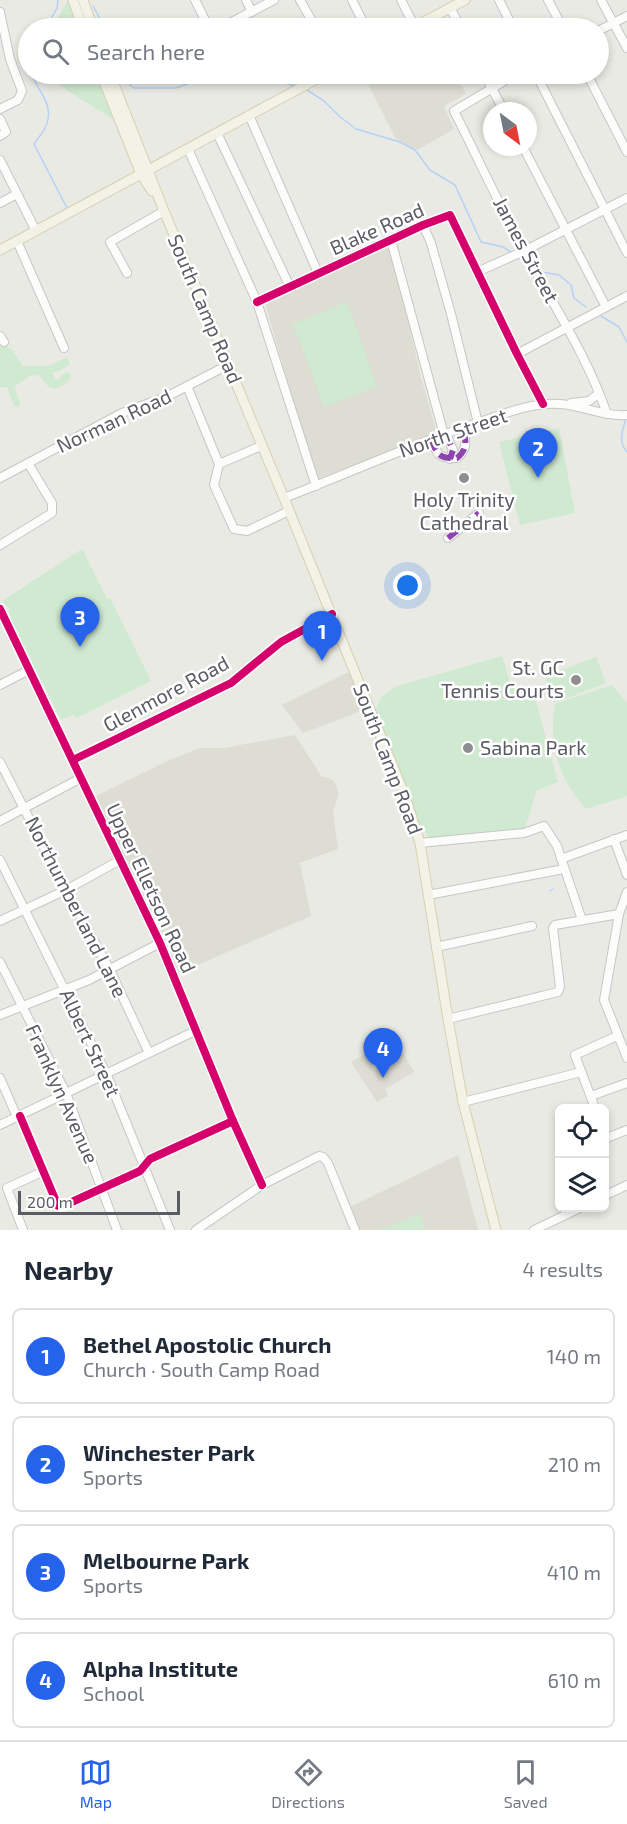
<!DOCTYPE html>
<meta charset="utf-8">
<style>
:root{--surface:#fff;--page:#f6f6f7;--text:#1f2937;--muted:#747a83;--line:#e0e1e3;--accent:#2563eb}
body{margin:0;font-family:"Exo 2",sans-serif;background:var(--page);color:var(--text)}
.controls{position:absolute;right:18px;bottom:18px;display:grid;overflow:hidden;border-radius:9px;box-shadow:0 3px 9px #0003}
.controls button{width:54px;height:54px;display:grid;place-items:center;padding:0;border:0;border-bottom:2px solid var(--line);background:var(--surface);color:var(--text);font:30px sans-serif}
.compass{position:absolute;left:483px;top:102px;width:54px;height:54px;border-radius:50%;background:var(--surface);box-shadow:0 3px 9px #0003;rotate:148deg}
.scale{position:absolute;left:18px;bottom:15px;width:162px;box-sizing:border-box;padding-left:6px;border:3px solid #595c63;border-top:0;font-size:16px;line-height:21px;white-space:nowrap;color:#595c63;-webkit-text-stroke:4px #fff;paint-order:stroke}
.you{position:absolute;left:408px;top:586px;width:21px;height:21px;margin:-15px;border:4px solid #fff;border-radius:50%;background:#1a73e8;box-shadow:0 0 0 9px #1a73e833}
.badge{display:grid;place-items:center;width:39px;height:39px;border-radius:50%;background:var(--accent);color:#fff;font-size:20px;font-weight:700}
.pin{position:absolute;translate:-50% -50px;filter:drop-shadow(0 2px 3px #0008)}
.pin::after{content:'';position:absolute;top:32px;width:21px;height:18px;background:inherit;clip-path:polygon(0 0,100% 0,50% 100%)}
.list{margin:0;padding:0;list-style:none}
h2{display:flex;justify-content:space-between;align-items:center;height:78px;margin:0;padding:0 24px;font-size:26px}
h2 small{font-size:20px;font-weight:400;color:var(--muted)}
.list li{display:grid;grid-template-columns:39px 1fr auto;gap:18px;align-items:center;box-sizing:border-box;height:96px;margin:0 12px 12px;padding:0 12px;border:2px solid var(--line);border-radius:9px}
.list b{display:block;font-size:22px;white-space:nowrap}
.list p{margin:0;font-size:20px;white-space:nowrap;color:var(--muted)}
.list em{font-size:20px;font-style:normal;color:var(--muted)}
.icon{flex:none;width:33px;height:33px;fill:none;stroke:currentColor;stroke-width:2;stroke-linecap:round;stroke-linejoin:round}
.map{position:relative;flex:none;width:627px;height:1230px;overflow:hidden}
.search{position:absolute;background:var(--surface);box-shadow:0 3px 9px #0003;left:18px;right:18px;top:18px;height:66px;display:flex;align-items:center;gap:15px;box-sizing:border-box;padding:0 21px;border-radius:33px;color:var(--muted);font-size:22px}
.sheet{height:510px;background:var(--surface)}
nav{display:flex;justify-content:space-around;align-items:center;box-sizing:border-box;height:84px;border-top:2px solid var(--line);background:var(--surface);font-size:16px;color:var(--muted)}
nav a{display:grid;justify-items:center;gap:3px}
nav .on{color:var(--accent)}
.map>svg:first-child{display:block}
</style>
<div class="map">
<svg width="627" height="1230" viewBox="0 0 627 1230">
<rect width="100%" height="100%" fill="#eaeae4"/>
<g fill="#ddddd3">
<path d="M363,74h92l11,20 -22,12 10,23 -37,21 -21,-11z"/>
<path d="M390,245l31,132 16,57 -121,45 -52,-179z"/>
<path d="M351,671l14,39 -62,23 -21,-28z"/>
<path d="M295,735l27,42h5l7,4 5,13 -6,18 5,37 -38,14 11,53 -132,57 -85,-176 71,-35 35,-14h23z"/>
<path d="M403,1053l11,19 -29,17 3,7 -11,6 -26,-40 14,-8 9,16z"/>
<path d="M458,1155l20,75h-119l-9,-23z"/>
</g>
<g fill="#d0e9d1">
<path d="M68,0h4l8,28h-28z"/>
<path d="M44,74h52l17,45 -45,-28z"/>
<path d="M347,302l30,84 -53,21 -31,-83z"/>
<path d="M0,341l12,9 11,16h26l18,-9 3,7 -11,7 -7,1 3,8 4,-1 5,-6h5l2,5c-4,6 -15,13 -22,9 -4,-3 -7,-9 -10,-12l-9,1 -16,11 6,15 -1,5 -5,-1 -7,-19h-7z"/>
<path d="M559,428l16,85 -55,12 -21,-83z"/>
<path d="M82,549l25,50 3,-1 41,83 -75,37 -2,-4 -13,6 -53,-107 2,-4 -8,-8z"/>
<path d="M502,656l8,26 9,8 13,-3 26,95 -21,8 -13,41 -94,9 -6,-11 -6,-3 -44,-113 8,-17 15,-10z"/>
<path d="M596,657l10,26 -51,20 -10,-27z"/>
<path d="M612,685l15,18v93l-41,13c-28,-32 -38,-63 -31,-105z"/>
<path d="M419,1214l6,16h-45z"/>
</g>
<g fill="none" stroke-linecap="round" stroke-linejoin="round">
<g stroke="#b6d1f7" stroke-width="1.5">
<path d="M93,6l12,22"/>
<path d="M46,28l11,-20 1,-8"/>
<path d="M28,54v13"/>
<path d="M31,74c8,18 25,33 14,54 -3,6 -8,11 -11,16l34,66"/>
<path d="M125,74l6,12 3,2h42l38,-14"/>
<path d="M254,74l41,12"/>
<path d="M307,90l17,11 15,15 17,13 44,13 15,8 15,20 25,15 26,57 22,5 8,5"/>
<path d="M519,258l11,10"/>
<path d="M542,272l17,3 12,10 3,13 12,9"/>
<path d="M601,316l18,11 8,15"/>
<path d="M626,419c-4,12 -8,23 1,33"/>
<path d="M550,891l3,-2"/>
</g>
<defs>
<g id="minor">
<path d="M195,0l14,28"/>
<path d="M246,0l6,12"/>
<path d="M300,0l16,28"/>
<path d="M352,0l14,28"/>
<path d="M401,0l14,27"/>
<path d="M499,0l14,28"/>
<path d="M548,0l15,28"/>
<path d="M601,0l26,48"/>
<path d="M450,8l11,20"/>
<path d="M0,12l10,47 12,32 -4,9 -18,9"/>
<path d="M220,28l54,-28"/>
<path d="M598,31l29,-15"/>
<path d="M484,74l20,37"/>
<path d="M516,74l-62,37c24,47 46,96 72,143 28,52 62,104 81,160"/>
<path d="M536,74l91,179"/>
<path d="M587,74l40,78"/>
<path d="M249,115l69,158"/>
<path d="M0,119l6,13 -6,4"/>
<path d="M217,133l73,154"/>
<path d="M523,147l83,160"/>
<path d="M188,149l69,153 59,184"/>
<path d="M0,160l36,71"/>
<path d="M0,203l17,-9"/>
<path d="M423,225l8,18 20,71 27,109"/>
<path d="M391,240l53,195"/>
<path d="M17,241l47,107"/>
<path d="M477,272l47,-21 103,-53"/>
<path d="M127,273l-17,-31 54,-31"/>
<path d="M257,302l166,-77 27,-10 67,139 26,50"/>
<path d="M0,336l4,6"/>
<path d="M517,354l110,-58"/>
<path d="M187,386l32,78 42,-18"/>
<path d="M571,403l18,-2 8,-6 1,-4"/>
<path d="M446,434l7,16 -3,9"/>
<path d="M431,439c6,16 9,20 26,19 11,-9 9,-17 6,-30"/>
<path d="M219,464l-5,21 20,44 13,2 42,-20"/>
<path d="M0,478l122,-65 44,-16 62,-32"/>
<path d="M284,498c63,-24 124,-52 187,-73 24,-8 50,-19 75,-21 29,-3 53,13 81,11"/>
<path d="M448,538l31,-25"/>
<path d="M0,545l52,-32v-10l-24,-40"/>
<path d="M0,609l160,334 73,178 29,64"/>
<path d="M0,685l29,-15"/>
<path d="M73,760l158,-77 50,-41 51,-28"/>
<path d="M0,762l66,128 44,80 39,83"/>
<path d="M0,821l81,-43"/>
<path d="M614,839l13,36"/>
<path d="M420,843l104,-10 20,-7 13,20 25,74"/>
<path d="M561,859l66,-24"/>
<path d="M0,860l106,213 64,157"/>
<path d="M627,892l-8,22 -15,86 23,58"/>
<path d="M428,895l136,-26"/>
<path d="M0,921l66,-31 54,-30"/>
<path d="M436,947l96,-21"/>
<path d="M0,962l66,131 51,137"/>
<path d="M0,1015l89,-35 71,-37"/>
<path d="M448,1019l110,-27 2,-5 -7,-59 2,-3 64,-11"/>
<path d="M0,1078l17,39"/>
<path d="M591,1096l36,-13"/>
<path d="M463,1102l118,-30"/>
<path d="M595,1108l-20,-53 42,-19"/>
<path d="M20,1116l38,90h5l77,-35 10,-12 83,-38"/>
<path d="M0,1125l197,-95"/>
<path d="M604,1139l23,-9"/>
<path d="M604,1196l23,-11"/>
<path d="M23,1230l-16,-42 37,-17"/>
<path d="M196,1230l66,-45 57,-29 4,1 5,6 27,67"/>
<path d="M534,1230l46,-22"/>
</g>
<g id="major">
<path d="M73,0l10,28"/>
<path d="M83,0l10,28"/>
<path d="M412,28l53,-28"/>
<path d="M101,74l40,100 11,17"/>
<path d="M110,74l54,137 120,287 121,298 15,47 28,176 15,83 33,128"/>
<path d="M0,250l326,-176"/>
</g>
</defs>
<use href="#minor" stroke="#c6c6c5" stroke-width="10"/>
<use href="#major" stroke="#d5d0af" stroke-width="11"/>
<use href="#minor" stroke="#fcfcfb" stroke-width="8"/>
<use href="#major" stroke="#f2f2e7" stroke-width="9"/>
<g stroke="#8e44ad" stroke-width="6" stroke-dasharray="12 6" stroke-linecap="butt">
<path d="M446,434l7,16 -3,9"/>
<path d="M431,439c6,16 9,20 26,19 11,-9 9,-17 6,-30"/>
<path d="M448,538l31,-25"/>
</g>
<defs>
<g id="cycleway">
<path d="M257,302l166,-77 27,-10 67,139 26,50"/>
<path d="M0,609l160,334 73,178 29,64"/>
<path d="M73,760l158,-77 50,-41 51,-28"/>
<path d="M20,1116l38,90h5l77,-35 10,-12 83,-38"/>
</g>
</defs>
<use href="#cycleway" stroke="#fff" stroke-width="11"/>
<use href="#cycleway" stroke="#d6006c" stroke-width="8"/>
</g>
<g fill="#8c8e90" stroke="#fff" stroke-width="2">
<circle cx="464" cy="478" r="6"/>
<circle cx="576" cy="680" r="6"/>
<circle cx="468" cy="748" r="6"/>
</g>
<g text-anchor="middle" stroke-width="5" stroke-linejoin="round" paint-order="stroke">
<g font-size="20" fill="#595c63" stroke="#fff">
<text transform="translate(377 229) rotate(-24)" y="7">Blake Road</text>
<text transform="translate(526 250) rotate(62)" y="7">James Street</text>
<text transform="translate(205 309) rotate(67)" y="7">South Camp Road</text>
<text transform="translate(114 421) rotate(-25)" y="7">Norman Road</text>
<text transform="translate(453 433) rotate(-19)" y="7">North Street</text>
<text transform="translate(166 694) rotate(-28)" y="7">Glenmore Road</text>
<text transform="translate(388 759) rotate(69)" y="7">South Camp Road</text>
<text transform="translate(151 888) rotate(65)" y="7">Upper Elletson Road</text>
<text transform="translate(76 907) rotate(63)" y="7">Northumberland Lane</text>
<text transform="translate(90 1043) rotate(65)" y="7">Albert Street</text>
<text transform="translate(62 1094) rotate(66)" y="7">Franklyn Avenue</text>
</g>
<g font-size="20" fill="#595c63" stroke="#fff">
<text x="464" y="507">Holy Trinity<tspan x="464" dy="23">Cathedral</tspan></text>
<text x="564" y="675" text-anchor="end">St. GC<tspan x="564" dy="23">Tennis Courts</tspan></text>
<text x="480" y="755" text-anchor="start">Sabina Park</text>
</g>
</g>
</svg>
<div class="controls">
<button><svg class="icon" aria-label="locate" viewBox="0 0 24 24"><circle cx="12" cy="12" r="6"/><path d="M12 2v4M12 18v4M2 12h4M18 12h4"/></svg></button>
<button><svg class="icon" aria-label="layers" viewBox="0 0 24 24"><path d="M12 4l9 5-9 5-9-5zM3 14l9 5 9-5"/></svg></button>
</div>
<svg class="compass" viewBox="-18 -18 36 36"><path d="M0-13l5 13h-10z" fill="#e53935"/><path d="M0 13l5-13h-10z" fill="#747a83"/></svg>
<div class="scale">200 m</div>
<div class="you"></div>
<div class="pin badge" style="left:322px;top:661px">1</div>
<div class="pin badge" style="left:538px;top:478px">2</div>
<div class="pin badge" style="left:80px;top:647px">3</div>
<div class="pin badge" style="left:383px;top:1078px">4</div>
<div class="search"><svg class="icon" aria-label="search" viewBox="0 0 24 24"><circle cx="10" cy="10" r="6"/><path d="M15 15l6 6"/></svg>Search here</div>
</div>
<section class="sheet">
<h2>Nearby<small>4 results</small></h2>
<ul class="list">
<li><span class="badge">1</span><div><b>Bethel Apostolic Church</b><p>Church · South Camp Road</p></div><em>140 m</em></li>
<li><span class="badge">2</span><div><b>Winchester Park</b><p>Sports</p></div><em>210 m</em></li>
<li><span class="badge">3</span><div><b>Melbourne Park</b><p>Sports</p></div><em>410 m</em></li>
<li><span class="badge">4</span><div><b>Alpha Institute</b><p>School</p></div><em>610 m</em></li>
</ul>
</section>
<nav>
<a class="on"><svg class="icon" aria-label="map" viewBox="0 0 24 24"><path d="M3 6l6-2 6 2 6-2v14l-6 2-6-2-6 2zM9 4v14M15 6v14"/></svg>Map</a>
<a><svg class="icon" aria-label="directions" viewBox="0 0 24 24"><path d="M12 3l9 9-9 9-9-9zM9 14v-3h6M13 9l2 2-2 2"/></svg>Directions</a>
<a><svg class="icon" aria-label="saved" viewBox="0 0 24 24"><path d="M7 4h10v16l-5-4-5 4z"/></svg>Saved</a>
</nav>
